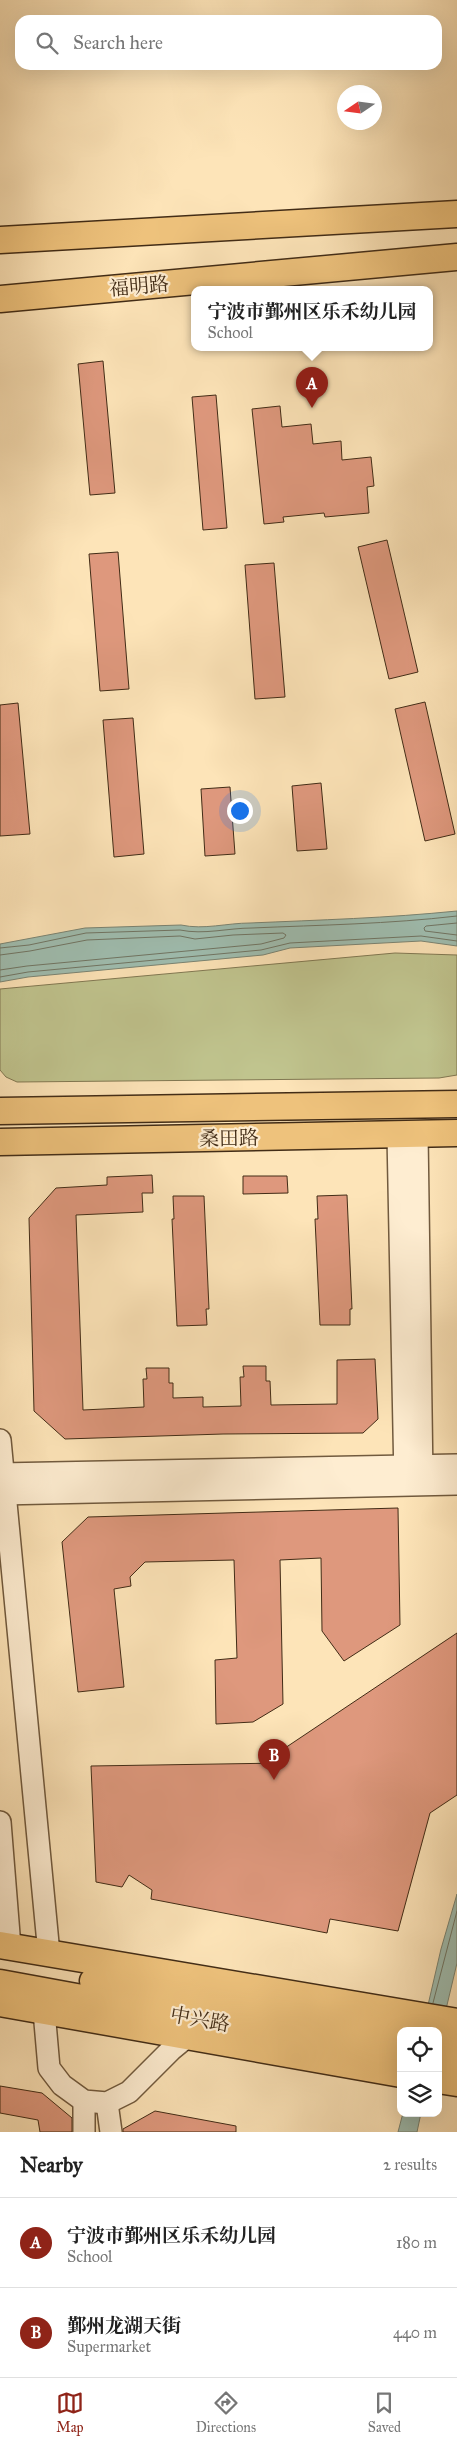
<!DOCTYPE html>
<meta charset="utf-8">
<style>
:root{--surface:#fff;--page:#f6f6f6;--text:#222;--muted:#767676;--line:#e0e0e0;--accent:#8f2418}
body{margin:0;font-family:"IM FELL Great Primer","Noto Serif SC",serif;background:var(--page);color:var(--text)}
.controls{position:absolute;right:15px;bottom:15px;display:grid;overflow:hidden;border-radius:10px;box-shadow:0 5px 20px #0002}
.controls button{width:45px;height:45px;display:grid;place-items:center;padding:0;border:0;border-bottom:1px solid var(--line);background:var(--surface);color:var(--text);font:25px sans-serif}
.compass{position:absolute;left:337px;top:85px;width:45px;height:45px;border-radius:50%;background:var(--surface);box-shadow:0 5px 20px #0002;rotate:257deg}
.you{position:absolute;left:239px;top:810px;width:18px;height:18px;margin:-12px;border:4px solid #fff;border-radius:50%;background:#1a73e8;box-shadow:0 0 0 8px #1a73e833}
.badge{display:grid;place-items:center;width:32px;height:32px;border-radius:50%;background:var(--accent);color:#fff;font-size:16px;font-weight:700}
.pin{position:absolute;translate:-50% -41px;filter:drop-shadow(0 1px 2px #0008)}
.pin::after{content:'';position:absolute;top:26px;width:18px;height:15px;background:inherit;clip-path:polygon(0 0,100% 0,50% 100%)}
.popup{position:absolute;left:191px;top:286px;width:242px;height:65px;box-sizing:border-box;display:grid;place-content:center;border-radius:10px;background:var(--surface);filter:drop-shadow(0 1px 4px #0005);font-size:16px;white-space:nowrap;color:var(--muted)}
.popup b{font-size:19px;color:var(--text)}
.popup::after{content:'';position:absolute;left:50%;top:100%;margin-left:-10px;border:10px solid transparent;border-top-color:var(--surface)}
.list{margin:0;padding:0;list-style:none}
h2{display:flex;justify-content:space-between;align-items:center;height:65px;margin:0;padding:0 20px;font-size:21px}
h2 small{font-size:16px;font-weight:400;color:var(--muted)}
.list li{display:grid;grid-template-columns:32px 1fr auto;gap:15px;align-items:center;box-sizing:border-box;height:90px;padding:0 20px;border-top:1px solid var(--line)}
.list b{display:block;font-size:19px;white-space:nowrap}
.list p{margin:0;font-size:16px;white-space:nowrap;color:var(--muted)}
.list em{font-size:16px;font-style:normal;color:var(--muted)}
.icon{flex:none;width:28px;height:28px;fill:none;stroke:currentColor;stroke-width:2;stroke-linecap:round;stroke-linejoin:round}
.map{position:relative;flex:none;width:457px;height:2132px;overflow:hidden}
.search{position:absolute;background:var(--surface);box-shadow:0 5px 20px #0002;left:15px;right:15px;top:15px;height:55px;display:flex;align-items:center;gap:12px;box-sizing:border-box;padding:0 18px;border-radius:15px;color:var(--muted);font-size:19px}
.sheet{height:245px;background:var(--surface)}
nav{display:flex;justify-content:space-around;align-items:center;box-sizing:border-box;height:70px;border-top:1px solid var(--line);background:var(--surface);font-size:14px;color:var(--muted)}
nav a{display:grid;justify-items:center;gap:2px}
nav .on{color:var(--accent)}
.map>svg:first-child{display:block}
</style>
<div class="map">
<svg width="457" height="2132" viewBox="0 0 457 2132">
<rect width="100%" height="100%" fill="#fde4b8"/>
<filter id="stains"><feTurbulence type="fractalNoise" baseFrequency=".004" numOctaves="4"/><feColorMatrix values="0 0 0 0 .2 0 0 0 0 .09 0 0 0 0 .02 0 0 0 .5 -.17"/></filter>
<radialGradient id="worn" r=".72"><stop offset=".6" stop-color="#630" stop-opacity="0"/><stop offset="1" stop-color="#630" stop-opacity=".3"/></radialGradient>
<path fill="#c0c48e" stroke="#817852" d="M395,953l62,2v120l-18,3 -422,4 -11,-5 -6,-7v-81z"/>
<g fill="#9fbeb1" stroke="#7a8473">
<path d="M457,911v35l-36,-5 -131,7 -27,7 -235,22 -28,5v-38l85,-16 96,-3c23,5 46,-2 69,-2 69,-3 138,-5 207,-12z"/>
<path d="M457,1894v69l-19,80v-12h-16l19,-82z"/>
<path d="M403,2113h18l-4,19h-19z"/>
</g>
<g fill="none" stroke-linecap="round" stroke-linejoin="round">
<g stroke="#707564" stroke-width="1">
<path d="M457,923l-31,3 -2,2 1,3 32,4"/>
<path d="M0,948l29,-3 57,-12 94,-3c24,5 48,-2 72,-2 69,-3 137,-4 205,-12"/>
<path d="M0,955l30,-4 57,-11 93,-4 15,3 38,-4 50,-2 3,2 -2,3 -23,6 -234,22 -27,4"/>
<path d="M0,977l28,-5 233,-22 29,-7 131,-7 36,5"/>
<path d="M433,2003l24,-92"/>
</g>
</g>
<g fill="#de987d" stroke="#422c16">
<path d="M103,361l12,132 -25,2 -12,-131z"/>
<path d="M216,395l11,133 -24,2 -11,-133z"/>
<path d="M280,406l2,21 29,-3 2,20 28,-3 1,19 29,-3 3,29 -7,1 2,26 -44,4 -1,-4 -41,4 1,5 -20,2 -12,-115z"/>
<path d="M387,540l31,132 -29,7 -31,-132z"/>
<path d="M118,552l11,137 -29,2 -11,-137z"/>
<path d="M274,563l11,134 -30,2 -10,-134z"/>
<path d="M425,702l30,132 -30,7 -30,-132z"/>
<path d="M18,703l12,131 -30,2v-131z"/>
<path d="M133,718l11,136 -30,3 -11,-137z"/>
<path d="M321,783l6,66 -30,2 -5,-65z"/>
<path d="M230,787l5,67 -30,2 -4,-67z"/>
<path d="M152,1175l1,18h-11l1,19 -67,3 7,195 61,-3 -1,-28h4l-1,-11h23v15h4v15l30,-1v10l38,-1 -1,-29h4l-1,-11h23v15h4l1,24 66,-1v-44l38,-1 3,60 -15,14 -140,1 -158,5 -31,-28 -5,-193 27,-30 51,-3v-8z"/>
<path d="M243,1176h44l1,17 -45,1z"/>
<path d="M347,1195l5,114h-2v16h-30l-5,-106h3l-1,-23z"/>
<path d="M173,1196h31l5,113h-3l1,16 -30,1 -5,-107h2z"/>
<path d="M398,1508l2,117 -56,36 -22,-30 -1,-73 -41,2 3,144 -30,18 -37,2 -1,-64 22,-2 -3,-98 -89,2 -15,15 1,9 -17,3 10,98 -46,5 -16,-150 26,-25z"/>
<path d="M457,1633v162l-27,18 -32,118 -68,-12 -3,14 -176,-34 1,-9 -23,-15 -7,12 -26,-5 -5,-116 191,-3v-13z"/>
<path d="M0,2086l42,7 30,25v14h-32l-2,-12 -38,-7z"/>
<path d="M155,2111l81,15v6h-113v-3z"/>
</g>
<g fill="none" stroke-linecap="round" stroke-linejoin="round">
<defs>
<g id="minor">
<path d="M417,1134l5,345"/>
<path d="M398,1135l7,344"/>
<path d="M0,1440l49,514"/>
<path d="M0,1474l457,-9"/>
<path d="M0,1494l457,-10"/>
<path d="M0,1822l10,125"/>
<path d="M44,2011l5,57 13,17 22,16 23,2 22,-11 42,-42 17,-14"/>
<path d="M107,2103l4,29"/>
<path d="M84,2132v-31"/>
</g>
<g id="major">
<path d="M0,240l457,-26"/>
<path d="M0,299l457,-42"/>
<path d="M0,1111l457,-7"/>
<path d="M0,1142l457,-9"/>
<path d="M0,1945l457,77"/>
<path d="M93,1981l308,53"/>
<path d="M0,1983l365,67 36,4"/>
<path d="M0,2003l401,71"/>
<path d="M438,2039l19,3"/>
<path d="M438,2059l19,2"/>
<path d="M438,2080l19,3"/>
</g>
</defs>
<use href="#minor" stroke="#715a3e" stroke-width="24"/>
<use href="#major" stroke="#422c16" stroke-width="29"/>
<use href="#minor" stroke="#feedd1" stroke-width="21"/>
<use href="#major" stroke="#eec27c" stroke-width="26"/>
</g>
<g text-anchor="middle" stroke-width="4.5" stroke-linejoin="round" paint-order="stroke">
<g font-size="20" fill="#422c16" stroke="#feedd1">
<text transform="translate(139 286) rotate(-5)" y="7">福明路</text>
<text transform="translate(229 1138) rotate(-1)" y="7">桑田路</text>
<text transform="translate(200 2019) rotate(10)" y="7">中兴路</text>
</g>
</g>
<rect width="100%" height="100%" filter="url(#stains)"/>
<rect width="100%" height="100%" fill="url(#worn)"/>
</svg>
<div class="controls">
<button><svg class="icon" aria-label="locate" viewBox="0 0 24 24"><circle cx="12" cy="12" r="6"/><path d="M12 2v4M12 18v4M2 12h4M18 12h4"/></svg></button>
<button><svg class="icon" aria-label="layers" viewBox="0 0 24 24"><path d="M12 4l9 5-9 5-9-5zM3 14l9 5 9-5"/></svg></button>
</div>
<svg class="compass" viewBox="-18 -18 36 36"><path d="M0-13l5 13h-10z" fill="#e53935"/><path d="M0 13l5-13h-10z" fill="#767676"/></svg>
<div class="you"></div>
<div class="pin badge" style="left:312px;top:408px">A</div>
<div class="popup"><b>宁波市鄞州区乐禾幼儿园</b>School</div>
<div class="pin badge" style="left:274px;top:1780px">B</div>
<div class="search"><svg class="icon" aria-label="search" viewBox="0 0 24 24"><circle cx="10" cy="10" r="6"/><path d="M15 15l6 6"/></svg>Search here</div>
</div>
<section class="sheet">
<h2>Nearby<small>2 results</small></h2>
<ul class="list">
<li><span class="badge">A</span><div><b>宁波市鄞州区乐禾幼儿园</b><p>School</p></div><em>180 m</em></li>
<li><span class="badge">B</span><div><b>鄞州龙湖天街</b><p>Supermarket</p></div><em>440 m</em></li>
</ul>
</section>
<nav>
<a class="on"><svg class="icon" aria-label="map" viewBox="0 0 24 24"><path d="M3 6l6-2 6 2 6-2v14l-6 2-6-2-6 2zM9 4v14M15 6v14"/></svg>Map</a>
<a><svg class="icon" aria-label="directions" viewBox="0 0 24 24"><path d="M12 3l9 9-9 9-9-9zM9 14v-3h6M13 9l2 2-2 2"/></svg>Directions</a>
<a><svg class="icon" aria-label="saved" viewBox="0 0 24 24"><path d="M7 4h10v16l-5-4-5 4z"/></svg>Saved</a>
</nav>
